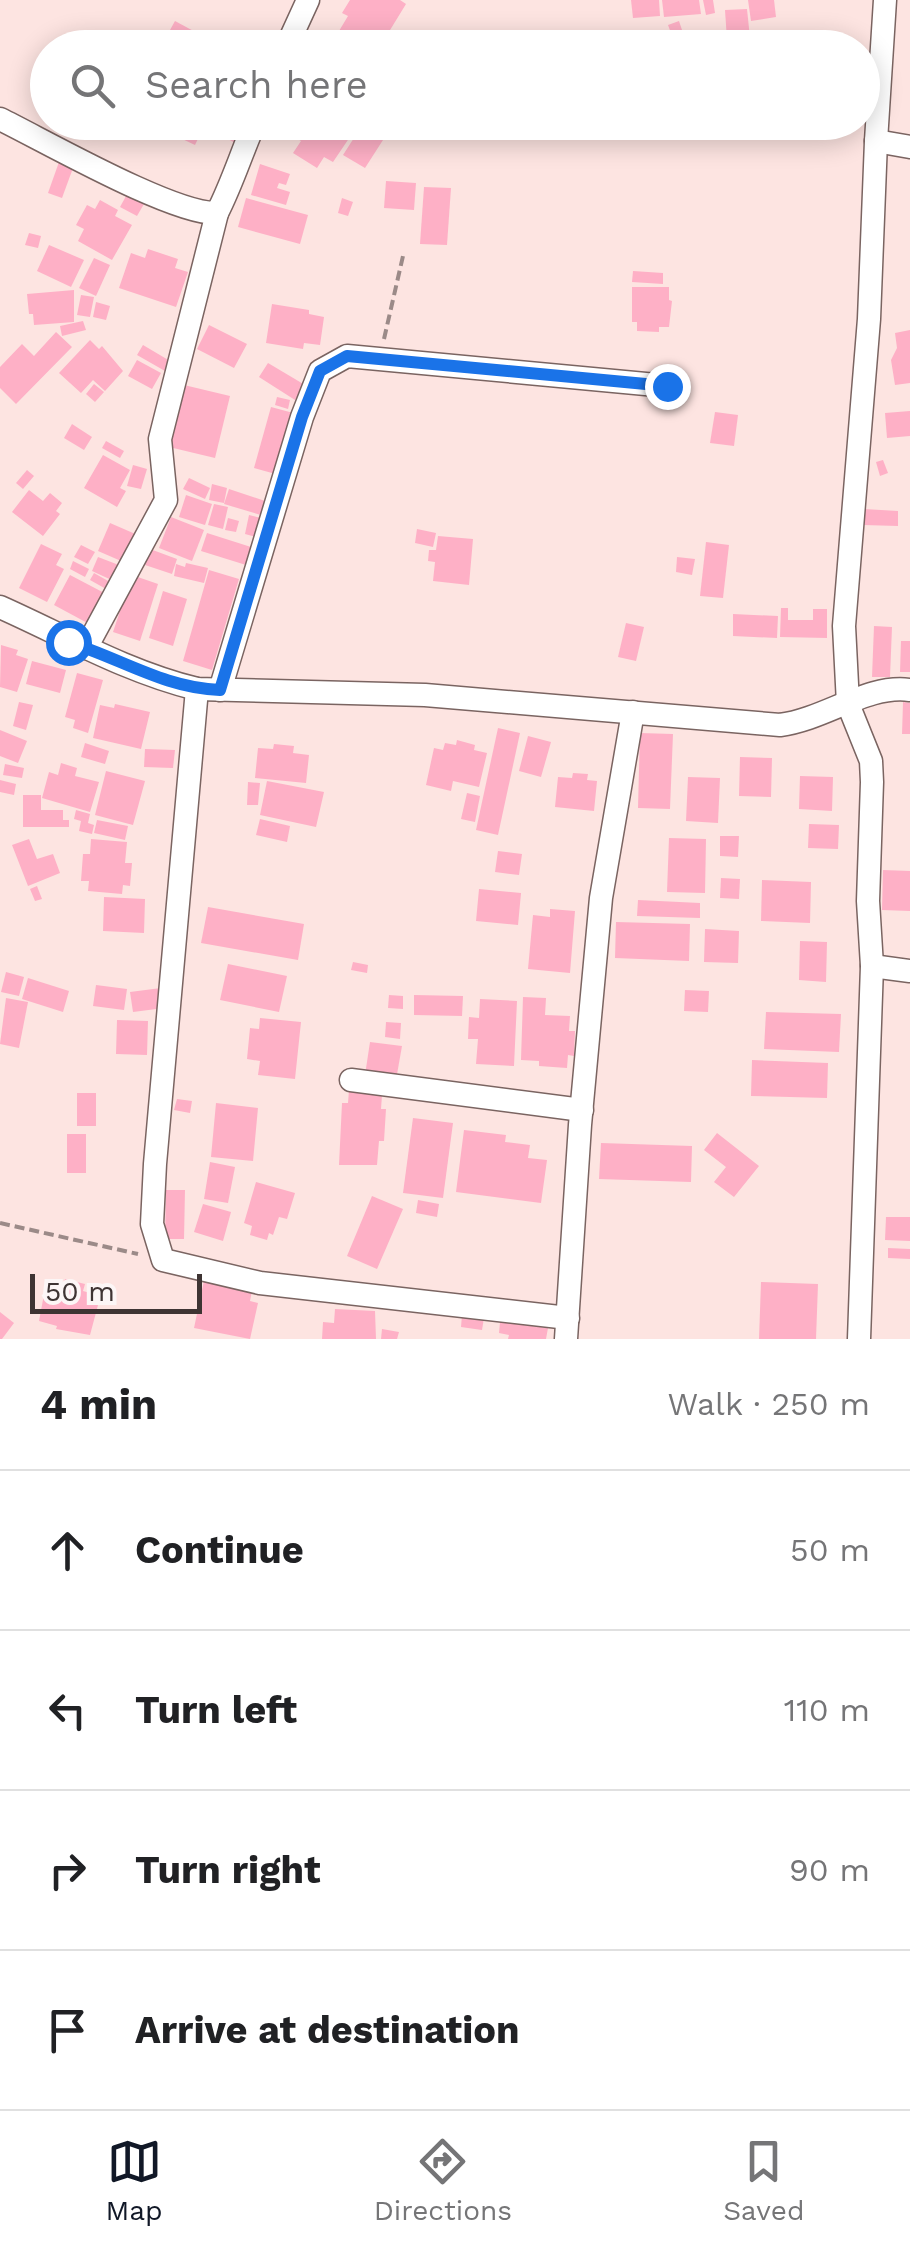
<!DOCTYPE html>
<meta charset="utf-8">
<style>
:root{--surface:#fff;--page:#f6f6f6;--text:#202124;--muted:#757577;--line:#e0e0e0;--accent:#111827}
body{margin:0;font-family:"Work Sans",sans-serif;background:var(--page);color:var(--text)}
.scale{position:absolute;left:30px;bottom:25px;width:172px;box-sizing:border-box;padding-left:10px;border:5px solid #3e3433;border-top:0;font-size:28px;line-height:35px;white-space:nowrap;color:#3e3433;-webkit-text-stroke:8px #fcf6f6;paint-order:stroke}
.stop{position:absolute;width:30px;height:30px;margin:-22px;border:8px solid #1a73e8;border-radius:50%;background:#fff}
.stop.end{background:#1a73e8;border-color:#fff;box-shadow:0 2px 10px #0008}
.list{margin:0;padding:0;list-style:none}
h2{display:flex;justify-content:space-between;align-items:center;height:130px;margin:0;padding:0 40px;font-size:42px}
h2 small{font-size:32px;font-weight:400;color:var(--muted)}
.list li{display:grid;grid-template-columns:65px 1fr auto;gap:30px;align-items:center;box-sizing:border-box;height:160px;padding:0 40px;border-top:2px solid var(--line)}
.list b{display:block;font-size:38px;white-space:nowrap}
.list em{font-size:32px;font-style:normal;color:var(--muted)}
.icon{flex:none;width:55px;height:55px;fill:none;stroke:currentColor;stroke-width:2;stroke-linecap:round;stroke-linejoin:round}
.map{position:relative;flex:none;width:910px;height:1339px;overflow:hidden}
.search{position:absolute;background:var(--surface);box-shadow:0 5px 25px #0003;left:30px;right:30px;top:30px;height:110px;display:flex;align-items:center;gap:25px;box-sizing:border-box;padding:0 35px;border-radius:55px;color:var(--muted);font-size:38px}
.sheet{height:770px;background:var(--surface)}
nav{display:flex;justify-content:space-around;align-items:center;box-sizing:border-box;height:140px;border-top:2px solid var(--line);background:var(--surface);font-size:28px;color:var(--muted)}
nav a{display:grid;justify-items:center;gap:5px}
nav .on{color:var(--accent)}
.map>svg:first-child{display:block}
</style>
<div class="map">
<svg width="910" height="1339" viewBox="0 0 910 1339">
<rect width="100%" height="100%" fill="#fde4e1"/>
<g fill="#feb0c6">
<path d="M350,0h50l6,4 -27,44h-13l-27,-17 9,-15 -6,-3z"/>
<path d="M631,0h28l1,16 -27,2z"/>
<path d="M662,0h37l2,14 -37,3z"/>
<path d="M703,0h10l2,13 -9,2z"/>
<path d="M748,0h26l2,17 -25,4z"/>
<path d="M747,9l3,29 -23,2 -2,-30z"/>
<path d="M175,21l50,27h-65z"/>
<path d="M679,21l7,21 -10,4 -8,-21z"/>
<path d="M146,122h46l11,6 -8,17z"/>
<path d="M197,122h44l6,4 -10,18z"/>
<path d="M300,122h54l4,3 -25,37 -9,-5 -7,11 -24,-15 8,-12 -5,-3 9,-12z"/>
<path d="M361,127l22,13 -18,28 -22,-13z"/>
<path d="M59,162l14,6 -11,30 -14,-5z"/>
<path d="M260,164l30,10 -4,11 -7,-2 -2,5 13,4 -4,13 -35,-10z"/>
<path d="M386,181l30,2 -2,27 -30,-2z"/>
<path d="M131,187l17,10 -11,19 -17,-9z"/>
<path d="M424,187l27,1 -4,57 -27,-1z"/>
<path d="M246,198l62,17 -8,29 -62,-17z"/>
<path d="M342,198l11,4 -5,14 -10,-3z"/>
<path d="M100,200l18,10 -3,6 17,9 -20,35 -34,-19 6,-12 -8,-4 11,-20 8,4z"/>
<path d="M29,233l12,3 -3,12 -13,-3z"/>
<path d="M49,245l35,15 -13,27 -34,-16z"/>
<path d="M148,249l30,10 -3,9 13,4 -12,35 -57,-19 12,-35 14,5z"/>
<path d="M94,258l16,7 -14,31 -17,-8z"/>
<path d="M633,271l30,2v11l-31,-2z"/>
<path d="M632,287h37v13l3,1 -3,26h-10v5l-22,-1v-9h-5z"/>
<path d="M74,290v32l-40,3 -1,-11h-4l-2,-20z"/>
<path d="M81,295l13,2 -4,20 -13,-2z"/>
<path d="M96,302l14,4 -4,14 -13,-3z"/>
<path d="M272,304l37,6v4l15,3 -4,28 -16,-2 -1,6 -37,-6z"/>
<path d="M83,321l3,9 -24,6 -2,-10z"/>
<path d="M209,325l38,19 -13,24 -37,-19z"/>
<path d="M910,330v53l-15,2 -4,-25 6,-12 -2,-15z"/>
<path d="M56,332l16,15 -56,57 -16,-16v-21l22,-23 12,12z"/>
<path d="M90,340l9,9 3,-3 21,25 -18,20 -12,-11 -12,13 -22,-20z"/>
<path d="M143,345l27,16 -5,10 -28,-16z"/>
<path d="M137,360l24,13 -9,16 -24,-13z"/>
<path d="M268,363l37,22 -10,15 -36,-23z"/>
<path d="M94,384l10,8 -9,10 -9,-8z"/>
<path d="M184,385l46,11 -15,62 -46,-11z"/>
<path d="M277,397l13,3 -2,9 -13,-4z"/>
<path d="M271,407l26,7 -18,61 -25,-7z"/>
<path d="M910,411v25l-23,2 -2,-25z"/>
<path d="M715,412l23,3 -4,31 -24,-3z"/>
<path d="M72,424l20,13 -8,13 -20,-12z"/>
<path d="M106,441l18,10 -4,7 -18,-10z"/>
<path d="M103,455l27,15 -10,18 6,3 -9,16 -33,-19z"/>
<path d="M883,460l5,13 -8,3 -4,-14z"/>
<path d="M133,465l14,4 -6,20 -14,-3z"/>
<path d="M27,470l7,6 -11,13 -7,-6z"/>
<path d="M189,478l21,10 -5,11 -22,-10z"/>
<path d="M212,484l15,4 -3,15 -15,-3z"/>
<path d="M229,489l36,12 -4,14 -37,-11z"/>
<path d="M29,490l14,11 7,-8 12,10 -6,8 4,3 -17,22 -31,-24z"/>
<path d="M186,495l26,9 -7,21 -26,-8z"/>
<path d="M214,504l14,3 -5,22 -15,-4z"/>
<path d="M864,509l34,2v15l-35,-1z"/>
<path d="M249,515l12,3 -5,19 -11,-3z"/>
<path d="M171,517l33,13 -12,31 -33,-13z"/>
<path d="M228,518l11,3 -3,11 -11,-2z"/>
<path d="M110,523l30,13 -12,28 -30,-13z"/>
<path d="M417,529l19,4 -3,14 -18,-4z"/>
<path d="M207,533l44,14 -5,18 -45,-14z"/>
<path d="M438,536l35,3 -4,46 -36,-4 2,-19 -7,-1 1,-11h7z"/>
<path d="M706,542l23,3 -6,53 -23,-2z"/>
<path d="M41,544l21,10 -6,11 8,4 -17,33 -28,-14z"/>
<path d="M81,545l14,7 -7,12 -14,-7z"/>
<path d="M150,549l27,10 -5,15 -27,-9z"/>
<path d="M98,557l26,10 -6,16 -26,-12z"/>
<path d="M677,557l18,2 -3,16 -16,-3z"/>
<path d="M73,561l16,8 -4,8 -15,-8z"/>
<path d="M186,563l22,5 -4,15 -30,-7 2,-12 9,3z"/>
<path d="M209,570l30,9 -27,91 -29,-9z"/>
<path d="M94,573l16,9 -4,7 -16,-9z"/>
<path d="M70,575l40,21 -17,30 -39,-21z"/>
<path d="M132,575l26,9 -18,57 -27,-9z"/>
<path d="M163,591l24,8 -14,47 -24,-8z"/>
<path d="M781,608h7v12h25v-11h14v29l-47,-1z"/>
<path d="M733,614l45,2 -1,22 -44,-2z"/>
<path d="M626,623l18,4 -8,34 -18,-4z"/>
<path d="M874,626l18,1 -2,50h-18z"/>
<path d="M901,641h9v31h-10z"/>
<path d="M1,645l17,5 -2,5 12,4 -11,33 -17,-5z"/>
<path d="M32,661l34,9 -6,23 -34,-9z"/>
<path d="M77,673l26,7 -15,53 -15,-5 2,-8 -10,-3z"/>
<path d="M19,702l14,3 -7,25 -13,-4z"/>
<path d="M903,702l7,1v31h-8z"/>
<path d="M115,704l35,8 -9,37 -48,-11 7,-33 14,3z"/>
<path d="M498,728l22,5 -22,102 -22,-5z"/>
<path d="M0,730l27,11 -9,22 -18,-7z"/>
<path d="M640,733l33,1 -3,75 -32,-1z"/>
<path d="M528,736l23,6 -10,35 -22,-6z"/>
<path d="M457,740l18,5 -1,5 13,3 -8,34 -26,-6 -2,10 -25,-6 8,-37 9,2 2,-7 11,2z"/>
<path d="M85,743l24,8 -4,13 -24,-7z"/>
<path d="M274,744l20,2 -1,7 16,2 -3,28 -51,-5 3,-30 15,1z"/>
<path d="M145,749l30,1 -2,18 -29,-1z"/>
<path d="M740,757l32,1 -1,39 -32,-1z"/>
<path d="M61,763l16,5 -2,8 24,6 -9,30 -48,-14 7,-26 9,3z"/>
<path d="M5,764l19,4 -2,10 -19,-3z"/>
<path d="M106,771l39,10 -12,44 -38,-10z"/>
<path d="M573,773l15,1 -1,6 10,1 -3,30 -39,-4 3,-30 14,1z"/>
<path d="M800,776l33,1 -1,34 -33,-2z"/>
<path d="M688,777l32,1 -2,45 -32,-2z"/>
<path d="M0,780l16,4 -2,11 -14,-3z"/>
<path d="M267,781l57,11 -8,35 -56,-12z"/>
<path d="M248,782l12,1 -2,22h-11z"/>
<path d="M467,793l13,3 -5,26 -14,-3z"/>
<path d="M23,795h18v15h22v10h6v7h-46z"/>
<path d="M76,810l14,4 -2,9 6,2 -2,9 -13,-3 2,-10 -7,-2z"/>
<path d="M260,819l30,7 -3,16 -31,-7z"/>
<path d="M97,820l31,6 -3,14 -31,-7z"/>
<path d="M809,824l30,1 -1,24 -30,-1z"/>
<path d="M720,836h19l-1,21 -18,-1z"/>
<path d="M669,838l37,1 -1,54 -38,-1z"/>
<path d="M29,839l8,20 16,-5 7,19 -32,13 -16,-41z"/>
<path d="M91,839l36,3 -2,21h7l-2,23 -7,-1 -1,9 -34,-3 1,-10h-8l2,-27h7z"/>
<path d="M498,851l24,3 -3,21 -24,-3z"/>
<path d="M883,870l27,1v40l-28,-1z"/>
<path d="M721,878l19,1 -1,20 -19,-1z"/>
<path d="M762,880l49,2 -1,41 -49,-2z"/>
<path d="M37,886l5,13 -7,2 -5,-12z"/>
<path d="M479,889l42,4 -3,32 -42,-4z"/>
<path d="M104,897l41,2 -1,34 -41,-2z"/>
<path d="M638,900l62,3v15l-63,-2z"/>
<path d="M208,907l96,17 -6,36 -97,-17z"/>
<path d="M550,909l25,2 -5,62 -42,-4 5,-54 17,2z"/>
<path d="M616,922l74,2 -1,37 -74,-3z"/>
<path d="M705,929l34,2 -1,32 -34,-1z"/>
<path d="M800,941l27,1 -1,40 -27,-2z"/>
<path d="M353,962l15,3 -1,8 -16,-3z"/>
<path d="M228,964l59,12 -8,36 -59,-12z"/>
<path d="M6,972l18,5 -5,19 -18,-4z"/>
<path d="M28,978l41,13 -6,21 -41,-13z"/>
<path d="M96,985l31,4 -3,21 -31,-4z"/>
<path d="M161,988l3,20 -31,4 -3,-20z"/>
<path d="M685,990l24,1 -1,21 -24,-1z"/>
<path d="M389,995l14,1v13l-15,-1z"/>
<path d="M414,995l49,1 -1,20 -48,-1z"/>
<path d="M523,997l23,1 -1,17 25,1 -1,15h6l-1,25 -6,-1 -1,13 -28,-2v-5l-18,-1z"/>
<path d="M6,998l22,4 -9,46 -19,-4z"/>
<path d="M480,999l37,2 -3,65 -38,-2 2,-25h-10l1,-22 10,1z"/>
<path d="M766,1012l75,2 -2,38 -75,-3z"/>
<path d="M260,1018l41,4 -6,57 -37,-4 2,-14 -13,-2 3,-31 9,1z"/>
<path d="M117,1020l31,1 -1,34 -31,-1z"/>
<path d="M386,1022l15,1 -1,16 -15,-2z"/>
<path d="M370,1042l32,4 -6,34 -31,-5z"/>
<path d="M752,1060l76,3 -1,35 -76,-2z"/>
<path d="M349,1090l33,5 -1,14h5l-2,32h-5l-2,24h-38l3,-62h6z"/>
<rect x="77" y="1093" width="19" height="33"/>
<path d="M177,1099l15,2 -2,12 -16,-3z"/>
<path d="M216,1103l42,5 -5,53 -42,-4z"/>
<path d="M413,1118l40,5 -10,75 -40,-5z"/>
<path d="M464,1130l42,5 -1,7 25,3 -2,13 19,2 -6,43 -85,-11z"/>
<path d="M717,1133l42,33 -25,31 -20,-15 12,-15 -22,-17z"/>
<rect x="67" y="1134" width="19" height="39"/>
<path d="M601,1143l91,3 -1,36 -92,-3z"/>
<path d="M210,1162l25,5 -7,36 -24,-4z"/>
<path d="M256,1182l39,11 -8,26 -8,-2 -6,18 -4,-2 -2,7 -17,-5 2,-9 -8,-3z"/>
<path d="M166,1190h19l-1,49h-19z"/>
<path d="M372,1196l31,13 -26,60 -30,-13z"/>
<path d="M418,1200l21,4 -2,13 -21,-4z"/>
<path d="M203,1204l28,8 -8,29 -29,-9z"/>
<path d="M886,1217h24v24l-25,-1z"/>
<path d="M888,1248l22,1v10l-22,-1z"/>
<path d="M205,1276l48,10 -3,15 8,2 -8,36 -56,-11z"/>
<path d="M65,1279l20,5 -2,7 14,4 -2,9 3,1 -8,30 -34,-6 1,-3 -18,-5 6,-32 16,4z"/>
<path d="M761,1282l57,2 -2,55h-57z"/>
<path d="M335,1309l40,2 1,28h-54l1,-17 11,1z"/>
<path d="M0,1312l14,11 -12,16h-2z"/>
<path d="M462,1315l22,3 -2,12 -21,-3z"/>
<path d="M500,1322l48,6 -2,11h-38l1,-4 -10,-2z"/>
<path d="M382,1329l17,3 -2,7h-16z"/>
</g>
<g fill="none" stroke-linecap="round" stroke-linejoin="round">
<defs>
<g id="minor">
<path d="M286,48l22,-48"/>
<path d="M0,119c45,22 174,96 217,94 15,-29 24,-59 38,-91"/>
<path d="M876,141l34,6"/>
<path d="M0,607c65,29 127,65 197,82l228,6 355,30c46,-6 87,-41 130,-35"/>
<path d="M86,648l80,-148 -6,-61 57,-226"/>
<path d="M197,689l-42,475 -3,60 11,36 97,23 308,35"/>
<path d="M220,690l82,-273 18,-46 27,-15 320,30"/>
<path d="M872,966l38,5"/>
<path d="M351,1080l231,30"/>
<path d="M566,1339l14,-214 21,-227 32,-186"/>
<path d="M859,1339l13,-373 -4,-65 4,-119 -1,-21 -23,-57 -4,-78 25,-307 7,-178 9,-141"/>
</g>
</defs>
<use href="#minor" stroke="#7a6461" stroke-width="25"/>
<g stroke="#9b8a88" stroke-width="4" stroke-dasharray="10 5" stroke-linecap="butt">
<path d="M384,339l19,-83"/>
<path d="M0,1223l138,31"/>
</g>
<use href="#minor" stroke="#fff" stroke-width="22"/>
</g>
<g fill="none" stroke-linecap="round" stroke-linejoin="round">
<path stroke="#1a73e8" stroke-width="12" d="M68,642c52,16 96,46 152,48l82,-273 18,-46 27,-15 320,30"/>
</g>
</svg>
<div class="scale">50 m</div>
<div class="stop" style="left:68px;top:642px"></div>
<div class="stop end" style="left:667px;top:386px"></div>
<div class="search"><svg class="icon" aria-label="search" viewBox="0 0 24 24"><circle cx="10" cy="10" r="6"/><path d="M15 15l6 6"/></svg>Search here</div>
</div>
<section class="sheet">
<h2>4 min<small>Walk · 250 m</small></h2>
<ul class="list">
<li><svg class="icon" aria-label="ahead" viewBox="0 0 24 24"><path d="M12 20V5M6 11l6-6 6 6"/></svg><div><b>Continue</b></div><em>50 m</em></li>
<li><svg class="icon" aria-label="left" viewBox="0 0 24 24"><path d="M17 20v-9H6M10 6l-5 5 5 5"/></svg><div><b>Turn left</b></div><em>110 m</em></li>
<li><svg class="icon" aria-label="right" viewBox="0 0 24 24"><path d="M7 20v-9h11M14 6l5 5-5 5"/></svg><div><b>Turn right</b></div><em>90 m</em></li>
<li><svg class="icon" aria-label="arrive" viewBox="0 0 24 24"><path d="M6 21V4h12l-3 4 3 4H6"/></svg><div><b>Arrive at destination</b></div></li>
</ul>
</section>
<nav>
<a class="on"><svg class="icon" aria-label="map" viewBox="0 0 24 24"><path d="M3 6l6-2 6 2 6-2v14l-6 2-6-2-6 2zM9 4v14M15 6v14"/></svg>Map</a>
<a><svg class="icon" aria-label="directions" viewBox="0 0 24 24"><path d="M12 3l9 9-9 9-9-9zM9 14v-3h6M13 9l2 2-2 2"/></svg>Directions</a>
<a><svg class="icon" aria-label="saved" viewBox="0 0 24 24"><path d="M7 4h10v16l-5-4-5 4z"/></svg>Saved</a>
</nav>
